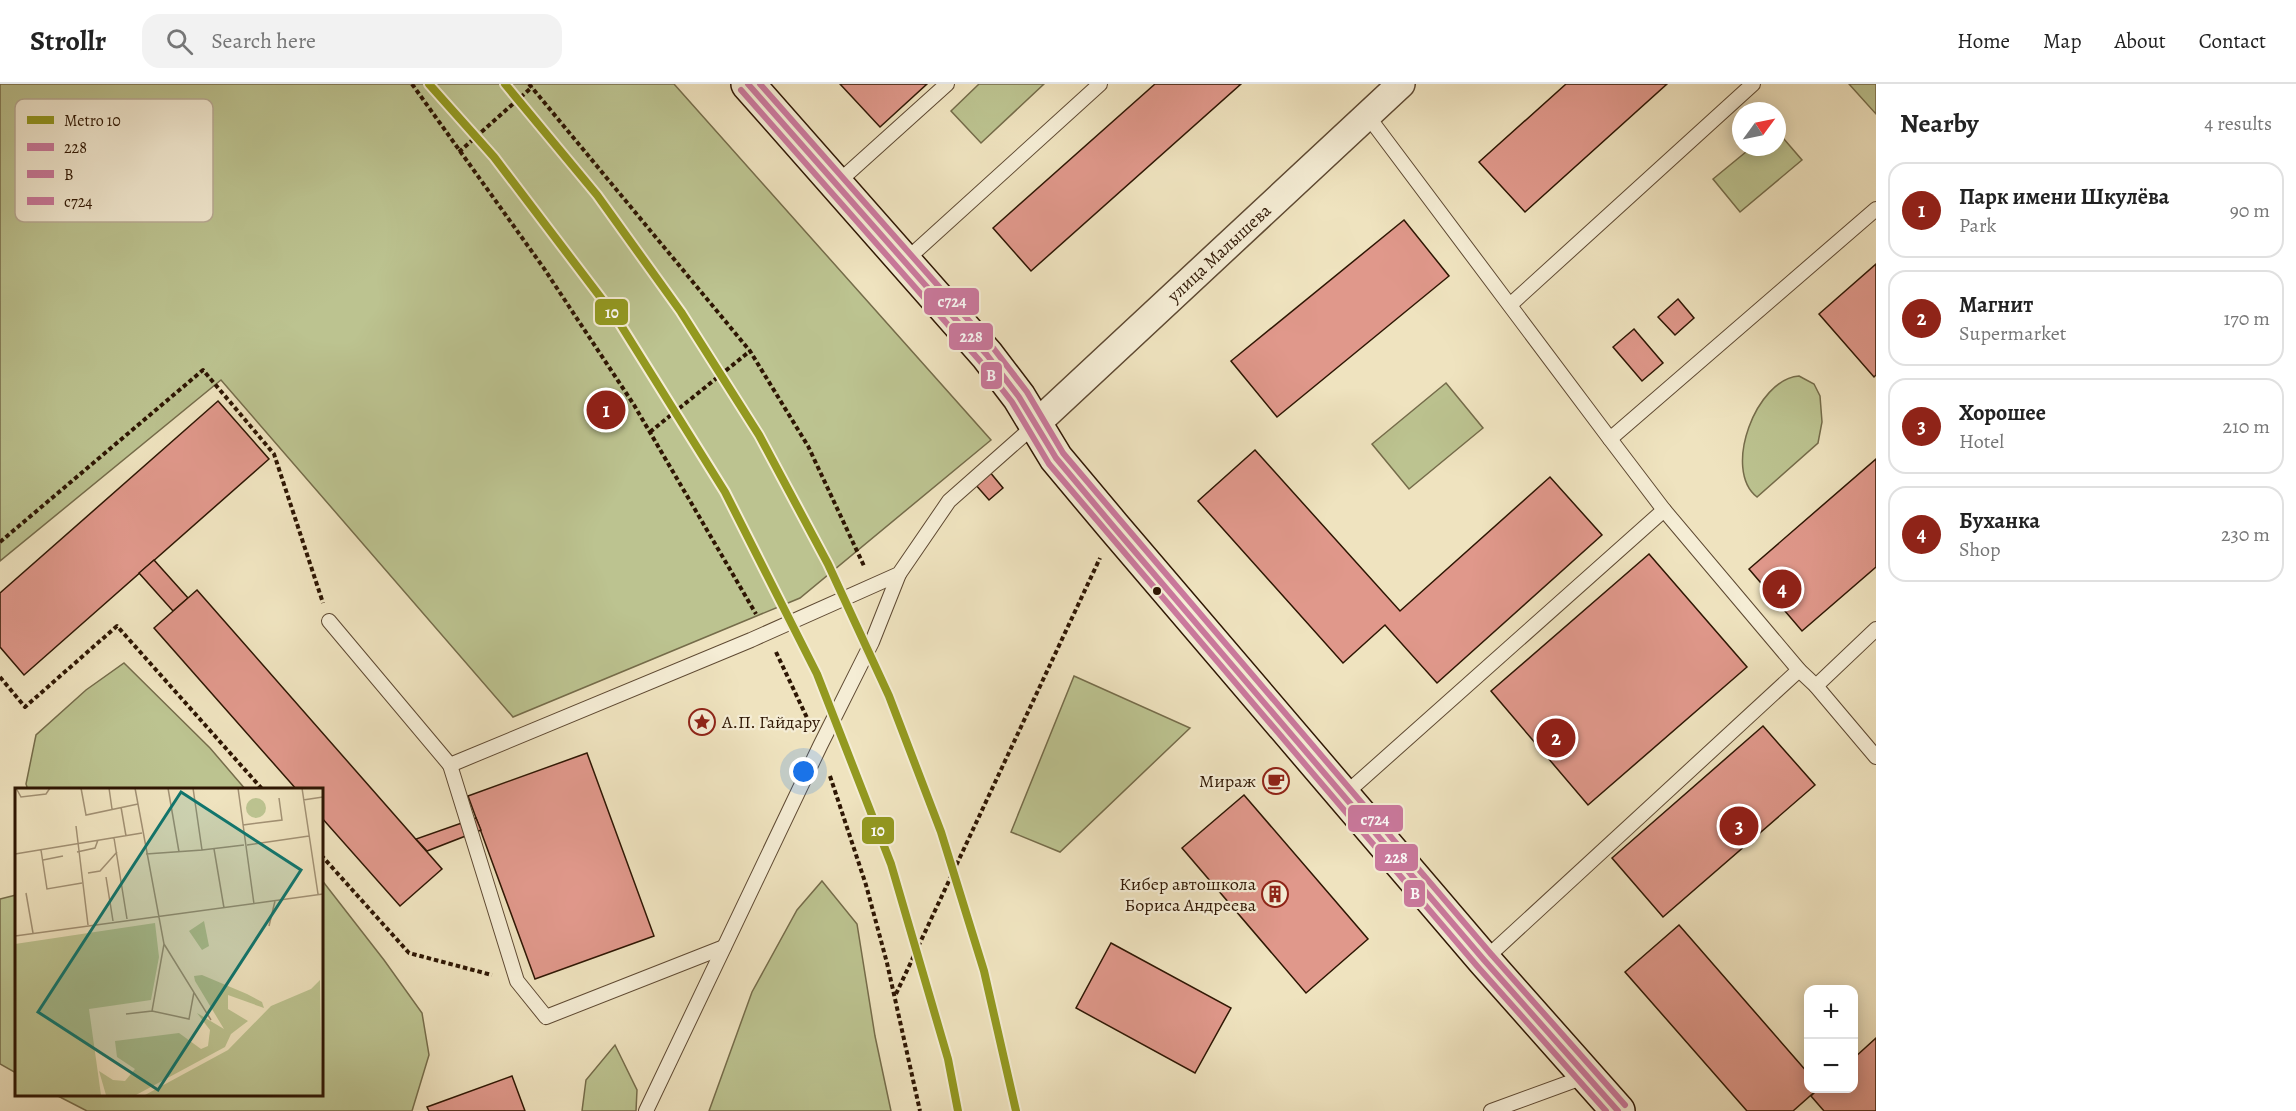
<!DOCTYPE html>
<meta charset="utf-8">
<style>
:root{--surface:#fff;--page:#f2f2f2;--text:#222;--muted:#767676;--line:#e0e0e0;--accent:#8f2418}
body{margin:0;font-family:Alegreya,serif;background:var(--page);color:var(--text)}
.controls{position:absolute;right:18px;bottom:18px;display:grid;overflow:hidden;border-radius:12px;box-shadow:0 3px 15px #0003}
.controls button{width:54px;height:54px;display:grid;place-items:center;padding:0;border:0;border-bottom:2px solid var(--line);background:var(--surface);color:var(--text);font:30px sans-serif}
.compass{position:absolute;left:1732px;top:18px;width:54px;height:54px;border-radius:50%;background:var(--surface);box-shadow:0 3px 15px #0003;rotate:57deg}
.you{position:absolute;left:804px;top:688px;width:21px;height:21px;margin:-15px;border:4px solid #fff;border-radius:50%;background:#1a73e8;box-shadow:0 0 0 9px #1a73e833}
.badge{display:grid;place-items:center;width:39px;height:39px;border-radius:50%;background:var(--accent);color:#fff;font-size:20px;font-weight:700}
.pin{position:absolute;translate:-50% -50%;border:3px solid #fff;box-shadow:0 2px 6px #0006}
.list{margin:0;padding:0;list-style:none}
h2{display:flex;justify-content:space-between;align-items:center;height:78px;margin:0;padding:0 24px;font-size:26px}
h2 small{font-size:20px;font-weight:400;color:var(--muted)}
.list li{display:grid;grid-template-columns:39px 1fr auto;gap:18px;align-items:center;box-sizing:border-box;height:96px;margin:0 12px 12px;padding:0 12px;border:2px solid var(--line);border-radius:18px}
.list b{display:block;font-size:22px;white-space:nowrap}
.list p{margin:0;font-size:20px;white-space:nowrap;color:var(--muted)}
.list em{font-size:20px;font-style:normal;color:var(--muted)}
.icon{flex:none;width:33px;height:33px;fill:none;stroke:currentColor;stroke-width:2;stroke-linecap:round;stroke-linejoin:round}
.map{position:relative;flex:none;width:1876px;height:1027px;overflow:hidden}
header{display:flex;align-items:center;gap:36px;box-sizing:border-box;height:84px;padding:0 30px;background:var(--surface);border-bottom:2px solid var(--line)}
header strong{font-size:28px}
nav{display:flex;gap:33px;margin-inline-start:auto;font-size:21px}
.search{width:420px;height:54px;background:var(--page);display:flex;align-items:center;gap:15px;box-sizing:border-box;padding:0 21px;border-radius:18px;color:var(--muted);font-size:22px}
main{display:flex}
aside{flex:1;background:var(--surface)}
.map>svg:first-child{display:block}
</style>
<header>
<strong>Strollr</strong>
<div class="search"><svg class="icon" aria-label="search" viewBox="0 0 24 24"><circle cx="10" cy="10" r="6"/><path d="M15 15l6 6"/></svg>Search here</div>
<nav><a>Home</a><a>Map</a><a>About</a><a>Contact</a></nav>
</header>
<main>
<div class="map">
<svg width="1876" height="1027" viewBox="0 0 1876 1027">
<rect width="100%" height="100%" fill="#efe3bf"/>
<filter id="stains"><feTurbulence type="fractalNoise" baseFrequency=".00333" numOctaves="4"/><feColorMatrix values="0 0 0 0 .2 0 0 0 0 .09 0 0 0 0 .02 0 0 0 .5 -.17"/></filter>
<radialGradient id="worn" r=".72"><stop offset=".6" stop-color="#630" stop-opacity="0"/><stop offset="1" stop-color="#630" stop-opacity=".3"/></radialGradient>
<g fill="#bcc390" stroke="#756c4a" stroke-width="1.5">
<path d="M0,0h674l317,356 -191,158 -287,119 -292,-337 -221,181z"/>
<path d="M979,0h65l-63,59 -30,-32z"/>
<path d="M1849,0h27v30z"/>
<path d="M1777,47l25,29 -62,52 -27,-33 39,-32h25z"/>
<path d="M1799,292l15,8 6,12 2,26 -4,21 -61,54c-35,-27 -1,-118 42,-121z"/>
<path d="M1446,299l37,45 -74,61 -37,-45z"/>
<path d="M124,579l86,85 36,42h-218l-2,-6 10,-49 50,-45z"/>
<path d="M1074,592l116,52 -130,124 -49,-20z"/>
<path d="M321,795l63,81 38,53 7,42 -17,56h-325l-31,-16 265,-1z"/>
<path d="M822,797l35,43 18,112 16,75h-182l43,-119 45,-82z"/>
<path d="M16,811v178l-16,-9v-165z"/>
<path d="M615,961l22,45 -1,21h-54l4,-31z"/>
</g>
<g fill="#e0988b" stroke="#2e1603" stroke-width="1.5">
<path d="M840,0h87l-47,43z"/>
<path d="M1155,0h86l-210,187 -38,-43z"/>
<path d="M1566,0h101l-142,128 -46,-50z"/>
<path d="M1404,136l45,56 -172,141 -46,-56z"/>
<path d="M1876,180v111l-2,2 -55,-63z"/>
<path d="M1678,215l16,19 -19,17 -17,-18z"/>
<path d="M1634,245l29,34 -21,18 -29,-34z"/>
<path d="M218,317l51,58 -245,216 -24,-28v-54z"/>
<path d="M1255,366l145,161 150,-134 52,58 -165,148 -52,-58 -42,38 -145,-162z"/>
<path d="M1876,375v108l-74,64 -53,-62z"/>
<path d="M989,387l14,17 -14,12 -14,-16z"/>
<path d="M1649,470l98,113 -159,138 -97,-114z"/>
<path d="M154,476l34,38 -15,13 -34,-38z"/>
<path d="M197,506l245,279 -42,37 -79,-89v-27h-24l-143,-162z"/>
<path d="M1763,642l52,59 -152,132 -51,-59z"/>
<path d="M587,669l67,183 -119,43 -67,-183z"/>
<path d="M1244,711l124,144 -62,54 -124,-145z"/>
<path d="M476,734l5,12 -54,21 -11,-12z"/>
<path d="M1679,841l129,148v15h11l-26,23h-46l-122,-139z"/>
<path d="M1111,859l120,65 -36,65 -119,-65z"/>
<path d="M1876,954v73h-52l-13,-15 8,-8h35v-30z"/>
<path d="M512,992l13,35h-96l-2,-4z"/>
</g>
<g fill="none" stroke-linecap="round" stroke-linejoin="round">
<defs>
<g id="lane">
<path d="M1367,31l243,324 266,-230"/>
<path d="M836,100l111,-100"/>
<path d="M905,177l195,-177"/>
<path d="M1510,221l243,-221"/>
<path d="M1610,355l54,71 135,160"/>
<path d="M329,537l121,144 301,-125 148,-66 50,-73 86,-76"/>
<path d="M1816,602l60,71"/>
<path d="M450,681l67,216 29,36 178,-70"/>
<path d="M1344,711l320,-285"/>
<path d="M1484,876l315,-290 17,16 60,-57"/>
<path d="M646,1027l174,-365 52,-104 27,-68"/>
<path d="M1491,1027l96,-35"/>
</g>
<path id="street" d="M1037,339l364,-339"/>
<path id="secondary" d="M748,0l239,271 32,42 37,61 57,68 371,434 134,151"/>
</defs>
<use href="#lane" stroke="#5e4932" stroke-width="16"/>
<use href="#street" stroke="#5e4932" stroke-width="30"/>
<use href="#secondary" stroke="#2e1603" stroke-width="36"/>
<g stroke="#2e1603" stroke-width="4" stroke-dasharray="4.5 3" stroke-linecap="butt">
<path d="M412,0l131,183 91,138 122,209"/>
<path d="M529,0l221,267 58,95 56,120"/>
<path d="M459,68l73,-65"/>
<path d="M650,348l100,-81"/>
<path d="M0,458l203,-172 71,84 49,149"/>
<path d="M776,568l33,70"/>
<path d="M0,593l25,30 92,-81 146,164"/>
<path d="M830,692l36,109 21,78 33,148"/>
<path d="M321,771l88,98 83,22"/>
<path d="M896,910l204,-436"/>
</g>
<use href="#lane" stroke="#f5edd5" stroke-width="14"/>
<use href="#street" stroke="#f5edd5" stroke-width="27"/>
<use href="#secondary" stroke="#f5edd5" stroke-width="33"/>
<defs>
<path id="bus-1" d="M748,0l239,271 32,42 37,61 57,68 371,434 134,151"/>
<path id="bus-2" d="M741,6l239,271 32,41 37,62 428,502 129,145"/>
<path id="bus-3" d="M760,0l234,265 33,43 36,61 57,67 371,434 134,151"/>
</defs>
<use href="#bus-1" stroke="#f5edd5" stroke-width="10"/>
<use href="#bus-2" stroke="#f5edd5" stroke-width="10"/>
<use href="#bus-3" stroke="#f5edd5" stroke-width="10"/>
<use href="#bus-1" stroke="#cb799e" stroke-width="6"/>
<use href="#bus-2" stroke="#cb799e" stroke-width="6"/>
<use href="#bus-3" stroke="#cb799e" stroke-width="6"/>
<defs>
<g id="metro-1">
<path d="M429,0l65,73 123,162 108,173 92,182 74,190 57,195 10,52"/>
<path d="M505,0l92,111 84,117 78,123 69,129 61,132 52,136 43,139 32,140"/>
</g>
</defs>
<use href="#metro-1" stroke="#f5edd5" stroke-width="12"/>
<use href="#metro-1" stroke="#939920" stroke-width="8"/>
</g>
<defs>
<symbol id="sight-ring" viewBox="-11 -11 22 22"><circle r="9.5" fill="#f5edd5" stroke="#8f2418" stroke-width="1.5"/><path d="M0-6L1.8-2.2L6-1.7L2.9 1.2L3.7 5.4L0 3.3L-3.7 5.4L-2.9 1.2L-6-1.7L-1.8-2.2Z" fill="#8f2418"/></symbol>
<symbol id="cafe-ring" viewBox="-11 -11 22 22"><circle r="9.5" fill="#f5edd5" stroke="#8f2418" stroke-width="1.5"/><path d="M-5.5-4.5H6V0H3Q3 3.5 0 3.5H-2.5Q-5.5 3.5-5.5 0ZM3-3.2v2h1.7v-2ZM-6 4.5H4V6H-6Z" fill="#8f2418"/></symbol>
<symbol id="building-ring" viewBox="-11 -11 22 22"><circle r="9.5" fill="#f5edd5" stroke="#8f2418" stroke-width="1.5"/><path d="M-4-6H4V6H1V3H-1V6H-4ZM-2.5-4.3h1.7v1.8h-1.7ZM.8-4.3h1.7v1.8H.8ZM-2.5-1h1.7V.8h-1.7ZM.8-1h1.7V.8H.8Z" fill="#8f2418"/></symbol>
</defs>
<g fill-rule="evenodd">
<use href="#sight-ring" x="687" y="623" width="30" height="30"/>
<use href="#cafe-ring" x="1261" y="682" width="30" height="30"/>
<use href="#building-ring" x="1260" y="795" width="30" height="30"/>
</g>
<circle fill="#2e1603" stroke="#f5edd5" stroke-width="2" cx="1157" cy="507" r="5"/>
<g text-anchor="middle" stroke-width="4.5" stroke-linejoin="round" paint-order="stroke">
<g font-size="18" fill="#2e1603" stroke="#f5edd5">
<text transform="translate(1219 169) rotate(-43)" y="6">улица Малышева</text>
</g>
<g font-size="18" fill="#2e1603" stroke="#f5edd5" text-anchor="end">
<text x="722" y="644" text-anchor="start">А.П. Гайдару</text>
<text x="1256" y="703">Мираж</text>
<text x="1256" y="806">Кибер автошкола<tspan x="1256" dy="21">Бориса Андреева</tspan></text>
</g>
</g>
<g transform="translate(15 704)">
<rect width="308" height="308" fill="#efe3bf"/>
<path d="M231 20a10 10 0 1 1 20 0a10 10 0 1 1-20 0ZM189,133l5,25 -7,4 -13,-19zM140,135l4,34 -8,43 -62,9 12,86h-86v-151zM187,187l45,19 15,8 2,6 -36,-13v14l20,12 -17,13 -6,13 -89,48h-30l-7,-24 14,9 12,1 10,-12 -18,-12 -2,-16 64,-8 22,16 7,-3 2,-16 -13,-17 27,16 -29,-48 -1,-5zM305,192l2,115h-177l83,-45 43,-44 40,-17z" fill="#bcc390"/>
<path fill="none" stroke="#a29174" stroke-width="1.5" d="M1,0l5,9 25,-3 4,-6M66,0l5,27 52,-11M94,0l3,21M153,0l11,64M223,0l16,116M287,0l16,106M288,12l20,-3M106,19l5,29M228,37l39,-5 -3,-22M61,38l12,99M99,50l13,81M232,57l62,-9M199,61l10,59M26,62l6,39 35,-6M187,62l42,-5M62,64l18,-4 3,-8M0,66l127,-21M131,66l56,-4 -9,-62M28,72l20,-4M73,85l12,-2 17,-19M91,89l7,44M11,105l7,40M254,138l6,-25M0,148l308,-42M149,156l47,76M137,223l37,8 5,-27M111,226l26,-3 12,-67 -29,-156"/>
<path fill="#0f766e" fill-opacity="0.15" stroke="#0f766e" stroke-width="3" d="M166,4l120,78 -143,220 -120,-78z"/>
<rect width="308" height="308" fill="none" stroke="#2e1603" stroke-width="3"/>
</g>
<rect x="15" y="15" width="198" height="123" rx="9" fill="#f5edd5" stroke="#b9ac96" stroke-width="1.5"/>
<rect x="27" y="32" width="27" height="8" fill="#939920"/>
<rect x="27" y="59" width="27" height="8" fill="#cb799e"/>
<rect x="27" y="86" width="27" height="8" fill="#cb799e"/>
<rect x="27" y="113" width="27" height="8" fill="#cb799e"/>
<g font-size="16" fill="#2e1603">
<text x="64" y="42">Metro 10</text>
<text x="64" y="69">228</text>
<text x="64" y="96">В</text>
<text x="64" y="123">с724</text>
</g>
<g stroke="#f5edd5" stroke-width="2">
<rect x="923" y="203" width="57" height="29" rx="6" fill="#cb799e"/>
<rect x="594" y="214" width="35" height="28" rx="6" fill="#939920"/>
<rect x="948" y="238" width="46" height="29" rx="6" fill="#cb799e"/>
<rect x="980" y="277" width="23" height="29" rx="6" fill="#cb799e"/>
<rect x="1347" y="720" width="57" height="29" rx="6" fill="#cb799e"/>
<rect x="861" y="732" width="34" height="29" rx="6" fill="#939920"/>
<rect x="1374" y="759" width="45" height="29" rx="6" fill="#cb799e"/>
<rect x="1403" y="795" width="23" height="29" rx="6" fill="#cb799e"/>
</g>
<g font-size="16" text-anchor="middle" font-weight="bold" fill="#fff">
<text x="952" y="223">с724</text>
<text x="612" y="234">10</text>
<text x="971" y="258">228</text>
<text x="991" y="297">В</text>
<text x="1375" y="741">с724</text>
<text x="878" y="752">10</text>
<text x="1396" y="779">228</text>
<text x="1415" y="815">В</text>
</g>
<rect width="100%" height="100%" filter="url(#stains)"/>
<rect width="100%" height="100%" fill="url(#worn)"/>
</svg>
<div class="controls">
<button>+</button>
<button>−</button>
</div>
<svg class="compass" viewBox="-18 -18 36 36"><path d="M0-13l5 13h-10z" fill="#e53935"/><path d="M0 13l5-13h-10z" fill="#767676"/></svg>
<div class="you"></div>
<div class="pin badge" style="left:606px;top:326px">1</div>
<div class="pin badge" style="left:1556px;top:654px">2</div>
<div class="pin badge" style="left:1739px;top:742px">3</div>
<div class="pin badge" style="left:1782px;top:505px">4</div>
</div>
<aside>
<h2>Nearby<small>4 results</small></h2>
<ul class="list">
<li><span class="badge">1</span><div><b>Парк имени Шкулёва</b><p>Park</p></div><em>90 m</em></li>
<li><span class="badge">2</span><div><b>Магнит</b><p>Supermarket</p></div><em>170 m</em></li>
<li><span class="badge">3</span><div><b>Хорошее</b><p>Hotel</p></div><em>210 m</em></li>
<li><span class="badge">4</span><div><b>Буханка</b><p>Shop</p></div><em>230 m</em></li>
</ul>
</aside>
</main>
